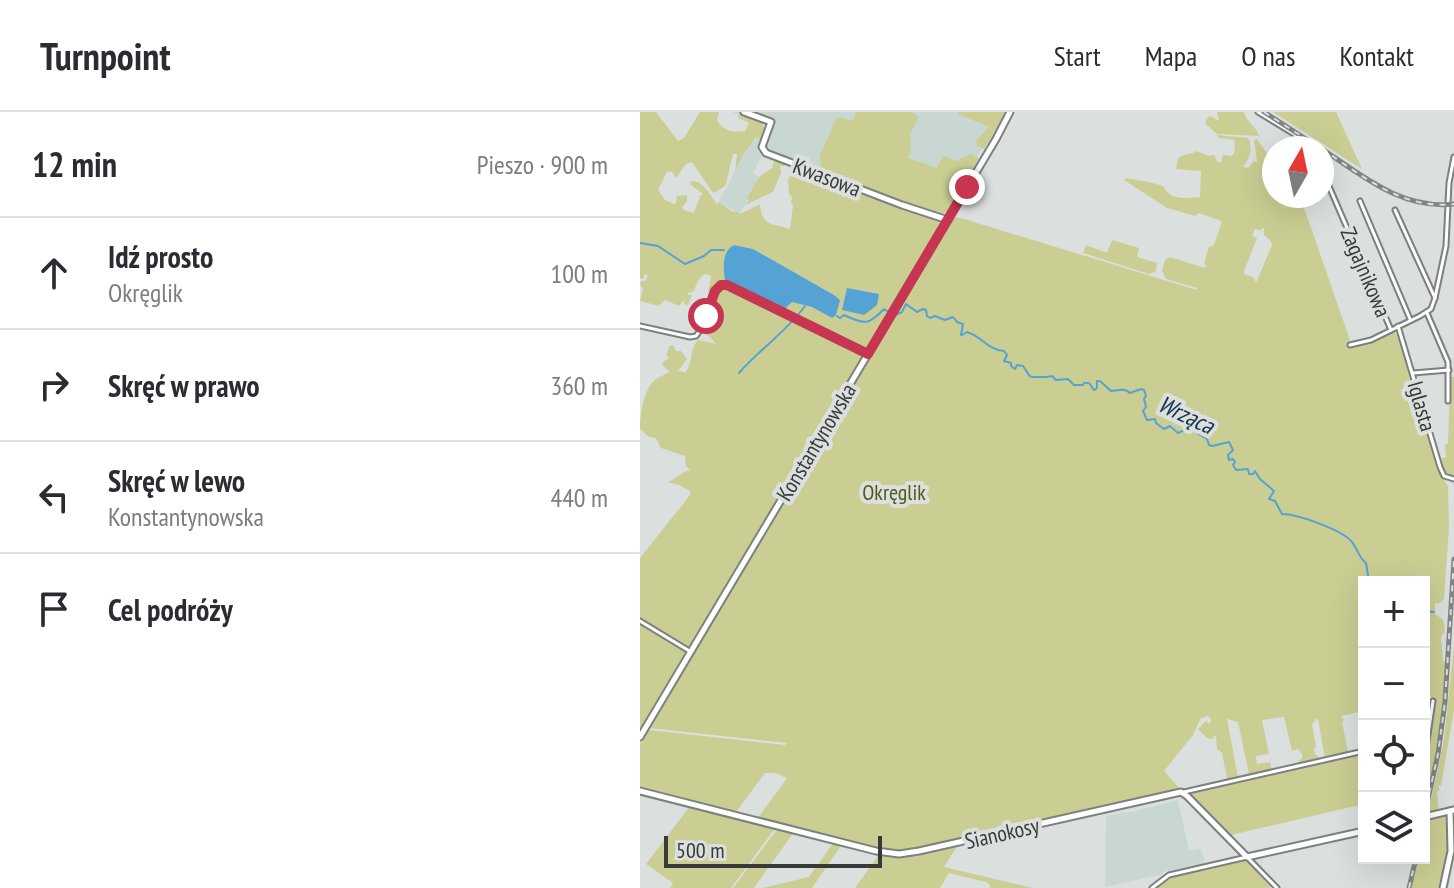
<!DOCTYPE html>
<html lang="pl">
<meta charset="utf-8">
<style>
:root{--surface:#fff;--page:#f7f7f7;--text:#2b2b33;--muted:#7c7c81;--line:#e1e1e2}
body{margin:0;font-family:"PT Sans Narrow",sans-serif;background:var(--page);color:var(--text)}
.controls{position:absolute;right:24px;bottom:24px;display:grid;overflow:hidden;border-radius:0px;box-shadow:0 8px 32px #0002}
.controls button{width:72px;height:72px;display:grid;place-items:center;padding:0;border:0;border-bottom:2px solid var(--line);background:var(--surface);color:var(--text);font:40px sans-serif}
.compass{position:absolute;left:622px;top:24px;width:72px;height:72px;border-radius:50%;background:var(--surface);box-shadow:0 8px 32px #0002;rotate:9deg}
.scale{position:absolute;left:24px;bottom:20px;width:218px;box-sizing:border-box;padding-left:8px;border:4px solid #383939;border-top:0;font-size:22px;line-height:28px;white-space:nowrap;color:#383939;-webkit-text-stroke:6px #dbe0df;paint-order:stroke}
.stop{position:absolute;width:24px;height:24px;margin:-18px;border:6px solid #c63651;border-radius:50%;background:#fff}
.stop.end{background:#c63651;border-color:#fff;box-shadow:0 2px 8px #0008}
.list{margin:0;padding:0;list-style:none}
h2{display:flex;justify-content:space-between;align-items:center;height:104px;margin:0;padding:0 32px;font-size:34px}
h2 small{font-size:26px;font-weight:400;color:var(--muted)}
.list li{display:grid;grid-template-columns:52px 1fr auto;gap:24px;align-items:center;box-sizing:border-box;height:112px;padding:0 32px;border-top:2px solid var(--line)}
.list b{display:block;font-size:30px;white-space:nowrap}
.list p{margin:0;font-size:26px;white-space:nowrap;color:var(--muted)}
.list em{font-size:26px;font-style:normal;color:var(--muted)}
.icon{flex:none;width:44px;height:44px;fill:none;stroke:currentColor;stroke-width:2;stroke-linecap:round;stroke-linejoin:round}
.map{position:relative;flex:none;width:814px;height:776px;overflow:hidden}
header{display:flex;align-items:center;gap:48px;box-sizing:border-box;height:112px;padding:0 40px;background:var(--surface);border-bottom:2px solid var(--line)}
header strong{font-size:38px}
nav{display:flex;gap:44px;margin-inline-start:auto;font-size:28px}
main{display:flex}
aside{flex:1;background:var(--surface)}
.map>svg:first-child{display:block}
</style>
<header>
<strong>Turnpoint</strong>
<nav><a>Start</a><a>Mapa</a><a>O nas</a><a>Kontakt</a></nav>
</header>
<main>
<aside>
<h2>12 min<small>Pieszo · 900 m</small></h2>
<ul class="list">
<li><svg class="icon" aria-label="ahead" viewBox="0 0 24 24"><path d="M12 20V5M6 11l6-6 6 6"/></svg><div><b>Idź prosto</b><p>Okręglik</p></div><em>100 m</em></li>
<li><svg class="icon" aria-label="right" viewBox="0 0 24 24"><path d="M7 20v-9h11M14 6l5 5-5 5"/></svg><div><b>Skręć w prawo</b></div><em>360 m</em></li>
<li><svg class="icon" aria-label="left" viewBox="0 0 24 24"><path d="M17 20v-9H6M10 6l-5 5 5 5"/></svg><div><b>Skręć w lewo</b><p>Konstantynowska</p></div><em>440 m</em></li>
<li><svg class="icon" aria-label="arrive" viewBox="0 0 24 24"><path d="M6 21V4h12l-3 4 3 4H6"/></svg><div><b>Cel podróży</b></div></li>
</ul>
</aside>
<div class="map">
<svg width="814" height="776" viewBox="0 0 814 776">
<rect width="100%" height="100%" fill="#dbe0df"/>
<g fill="#c9d7d3">
<path d="M92,0h269l-53,100 -5,1 -42,-12 -132,-50 -4,-7 6,-17z"/>
<path d="M117,25l5,2 -5,12 6,3 -10,19 6,4 -19,37 -21,-12 24,-47z"/>
<path d="M538,688l11,51 12,-2 4,14 -37,8v-2l-8,6 -55,12 1,-71 19,-4h7z"/>
</g>
<g fill="#cace93" fill-rule="evenodd">
<path d="M0,0h16l22,29 6,-3 16,-26h19l-2,8c6,11 16,13 28,11l4,-8 -11,-5 1,-6 21,8 4,8 -2,11 -6,-2 -13,18 -8,16 2,-17h-4l-7,30 -2,3 -11,6 -21,-31 -6,2 -10,14 -4,-7 -5,1 -9,18 7,10 9,4 2,-1 1,-7 10,-1v7l-5,5 2,3 10,3 6,-17 3,-2 -13,-10 2,-3c11,0 18,14 25,23l2,-2 14,10 2,-1 5,3 20,-10c2,22 10,19 30,25l3,-24 -2,-2 1,-6 -3,-3 -1,-14 6,-13 108,42 46,15 8,-7 8,2 233,71v-2l-31,-9 -4,-8 3,-11 5,-3 35,11 1,-4 -2,-1 5,-16 5,-2 8,-24 -24,-8 -2,3 -29,-8 -43,-28 1,-2 24,4 14,4c7,15 23,12 37,11l1,-26 -25,-2 2,-11c7,-5 12,-3 19,-7l11,5 6,-1 4,7h3l2,-7 8,1 3,-2 1,-14 -17,-2 -1,-3 31,3c6,10 1,21 -5,29l5,1 6,-7 3,1 -3,-22 3,-1 13,19 4,-1v39h26l50,144 -3,5 4,2 19,-5 22,-11 8,6 39,135 9,14 1,42 -5,71 -4,4h-5v8h-3c8,9 13,4 13,21l-4,5 2,24 4,1c-3,51 -12,101 -23,151v-73h2l1,-3 -3,-1v-29l7,3 1,-13h-8v-115h-60v129l-23,5 3,4 -2,2 6,29 -3,3 -20,5 -7,-40h-2l-4,6 4,22 -2,2 1,5 6,5 -21,6 -3,-1 2,-3 3,-3v-4l-4,-5 -6,2 -8,-34 -22,3 7,34 -13,2 1,8 13,-2 2,9 -23,3 -11,-52 -11,-3 11,58 -11,2 -5,-26 -5,-4 -1,-13h-2l-1,3 -6,-1 -9,-9 8,-8 3,3 2,-3 -1,-4 -3,-1 -3,2h-3l-8,17 -29,36 15,17 -2,3 -50,11h-7l-35,8 -2,2 -180,39 -20,-1 -126,-31 30,-41 -12,-5h-10l-29,39 -96,-24v-44l9,-14 136,15 2,-2 -147,-16v-103l33,20 3,-3 -36,-22v-61l50,-63v-4l-11,-6 -12,-3c9,-3 15,-10 23,-12l-4,-4 -1,-10 -24,-8 -5,-10 -7,-1 -9,-8c0,-12 3,-36 12,-46 4,-5 12,-8 18,-11l-7,-6 -1,-3 7,-5 -3,-3 4,-10 4,1 2,5h5l6,8 -9,12 8,1c7,-10 4,-24 12,-32l18,4 -7,-8 -7,-3 13,-38 -7,-2 3,-17 -6,-2c-6,3 -9,11 -11,17l-6,2v2h4l-4,10 -4,-1 1,-5 -6,7 -14,-6 -6,6 -19,-5 3,-11 -3,-6 1,-3h4l3,-6 -3,-1 -2,5 -3,-1zM624,116v7l6,5 2,5 -16,38 -3,-6 -9,-3v-3l13,-33 -5,-2 3,-7 5,1zM94,133l19,4 81,46 6,5 -8,17c-12,-8 -26,-12 -40,-15l-7,7 -60,-29z"/>
<path d="M216,0h56l7,5 -9,17 1,13 -3,11 29,10 6,-12 14,5 4,-3 10,-4 8,4 -31,54 -5,1 -42,-12 -82,-31 2,-9 -2,-4 18,-40 12,3 5,-1z"/>
<path d="M319,0h46l-7,15 -14,22 -7,-3 -1,-5 13,-14 -31,-13z"/>
<path d="M577,0h27c2,10 13,15 15,24l-42,-2 -11,-10v-4l4,-4 9,5z"/>
<path d="M633,0h63l26,57z"/>
<path d="M134,49l10,3v2h-4l1,7 -8,19 -28,13 4,-5 -2,-2 12,-21 13,-9z"/>
<path d="M472,128l27,8 -2,9 20,6 -1,8 -7,3 -66,-21 3,-8 21,8z"/>
<path d="M811,265h3v99c-11,-2 -11,-7 -14,-17l6,-2 -1,-12 3,-2 2,-64z"/>
<path d="M814,534v64l-13,76 -2,-1 -1,3 2,1 -3,3 2,19 -11,3 16,-74z"/>
<path d="M724,641v51l-137,32 -39,-43z"/>
<path d="M50,694l86,21 -45,61h-61l3,-5 -27,-19z"/>
<path d="M806,702l2,4 1,31 -8,39h-31l8,-30h6v-28l3,-12z"/>
<path d="M138,716l16,4 -40,56h-21z"/>
<path d="M194,730l8,2 -30,44h-50l47,-11z"/>
<path d="M318,733l-14,22 89,21h-43v-3l-4,-3 -37,-9 -9,15h-85l25,-35c27,4 52,-2 78,-8z"/>
<path d="M606,748l26,25 -3,3h-114l14,-11 35,-8 1,2z"/>
</g>
<g fill="#55a2d5">
<path d="M94,133l19,4 81,46 6,5 -4,15 -4,3 -20,-11 -20,-5 -7,7 -60,-29c-2,-13 -3,-29 9,-35z"/>
<path d="M207,176l32,6 -2,11 -13,10 -22,-5z"/>
</g>
<g fill="none" stroke-linecap="round" stroke-linejoin="round">
<g stroke="#55a2d5" stroke-width="2">
<path d="M0,131l18,3 27,18 19,-8 7,-6h13"/>
<path d="M255,203l7,-3 4,-8 11,8 6,-3 3,1 1,6 3,2 5,-2 10,4 8,-3 4,5 6,2 -2,11h1l5,-3c16,5 19,17 37,19l3,4 -3,6 7,2v3l4,3 2,-4 6,1c9,13 4,11 19,11 4,0 7,0 10,-1l4,4 12,-1 6,6h9l1,-2c8,-1 6,3 10,7l3,-2v-7h3l11,10c7,0 12,-4 19,2l11,-4 3,1 2,6 -2,3 2,8 -3,4 4,9 8,-1 1,4 8,6 6,-3 8,7 11,-5 18,11 2,6 3,1 17,-4 4,8 -5,5 1,5 4,-1 2,3 -2,3 3,5 12,-1 1,5h4l2,-3 5,8 14,12 -5,8 6,2 7,13c16,0 62,17 70,28 6,7 6,15 14,21l3,19"/>
<path d="M197,204l3,2 4,-3c21,10 25,10 40,-6l6,4"/>
<path d="M99,261c21,-24 47,-41 66,-67"/>
<path d="M784,499l10,1"/>
</g>
<defs>
<g id="street">
<path d="M618,0l41,25 11,11"/>
<path d="M682,58l69,160"/>
<path d="M720,89l50,118"/>
<path d="M755,98l40,88"/>
<path d="M787,201l21,49v39"/>
<path d="M0,214l50,11 6,-1c13,-14 10,-42 27,-52l13,4 132,66"/>
<path d="M758,214l42,141 4,9 10,3"/>
<path d="M710,233l21,-5 49,-24 11,-7 4,-11 11,-52 3,-63 5,-26"/>
<path d="M773,261l36,-3"/>
<path d="M0,509l51,31"/>
<path d="M784,649l9,-60"/>
<path d="M544,680l180,-41"/>
<path d="M512,776l17,-13 78,-18 30,31"/>
</g>
<g id="secondary">
<path d="M104,0l27,10 -9,25 4,6 136,52 46,15"/>
<path d="M0,625l356,-598 14,-27"/>
<path d="M0,679l236,60 23,3 20,-3 262,-59 6,4 60,61 117,-26"/>
<path d="M784,705l30,-7"/>
<path d="M803,776l8,-37 -1,-40"/>
</g>
</defs>
<use href="#street" stroke="#7c807f" stroke-width="7"/>
<use href="#secondary" stroke="#7c807f" stroke-width="9"/>
<use href="#street" stroke="#fff" stroke-width="3"/>
<use href="#secondary" stroke="#fff" stroke-width="5"/>
<defs>
<g id="rail">
<path d="M624,0l56,36"/>
<path d="M682,37c41,27 80,61 132,55"/>
<path d="M784,705l14,-63 7,-52 9,-143"/>
<path d="M769,776l7,-30"/>
</g>
</defs>
<use href="#rail" stroke="#828585" stroke-width="5"/>
<use href="#rail" stroke="#dbe0df" stroke-width="2" stroke-dasharray="6" stroke-linecap="butt"/>
</g>
<g fill="none" stroke-linecap="round" stroke-linejoin="round">
<path stroke="#c63651" stroke-width="10" d="M66,204l9,-25 6,-6h6l141,69 99,-167"/>
</g>
<g text-anchor="middle" stroke-width="8" stroke-linejoin="round" paint-order="stroke">
<g font-size="22" fill="#383939" stroke="#dbe0df">
<text transform="translate(187 65) rotate(21)" y="8">Kwasowa</text>
<text transform="translate(726 160) rotate(67)" y="8">Zagajnikowa</text>
<text transform="translate(782 294) rotate(74)" y="8">Iglasta</text>
<text transform="translate(176 330) rotate(-59)" y="8">Konstantynowska</text>
<text transform="translate(362 721) rotate(-13)" y="8">Sianokosy</text>
</g>
<g font-size="22" fill="#55581a" stroke="#dbe0df">
<text x="254" y="388">Okręglik</text>
</g>
<g font-size="24" font-style="italic" fill="#13344a" stroke="#dbe0df">
<text transform="translate(546 303) rotate(25)" y="8">Wrząca</text>
</g>
</g>
</svg>
<div class="controls">
<button>+</button>
<button>−</button>
<button><svg class="icon" aria-label="locate" viewBox="0 0 24 24"><circle cx="12" cy="12" r="6"/><path d="M12 2v4M12 18v4M2 12h4M18 12h4"/></svg></button>
<button><svg class="icon" aria-label="layers" viewBox="0 0 24 24"><path d="M12 4l9 5-9 5-9-5zM3 14l9 5 9-5"/></svg></button>
</div>
<svg class="compass" viewBox="-18 -18 36 36"><path d="M0-13l5 13h-10z" fill="#e53935"/><path d="M0 13l5-13h-10z" fill="#7c7c81"/></svg>
<div class="scale">500 m</div>
<div class="stop" style="left:66px;top:204px"></div>
<div class="stop end" style="left:327px;top:75px"></div>
</div>
</main>
